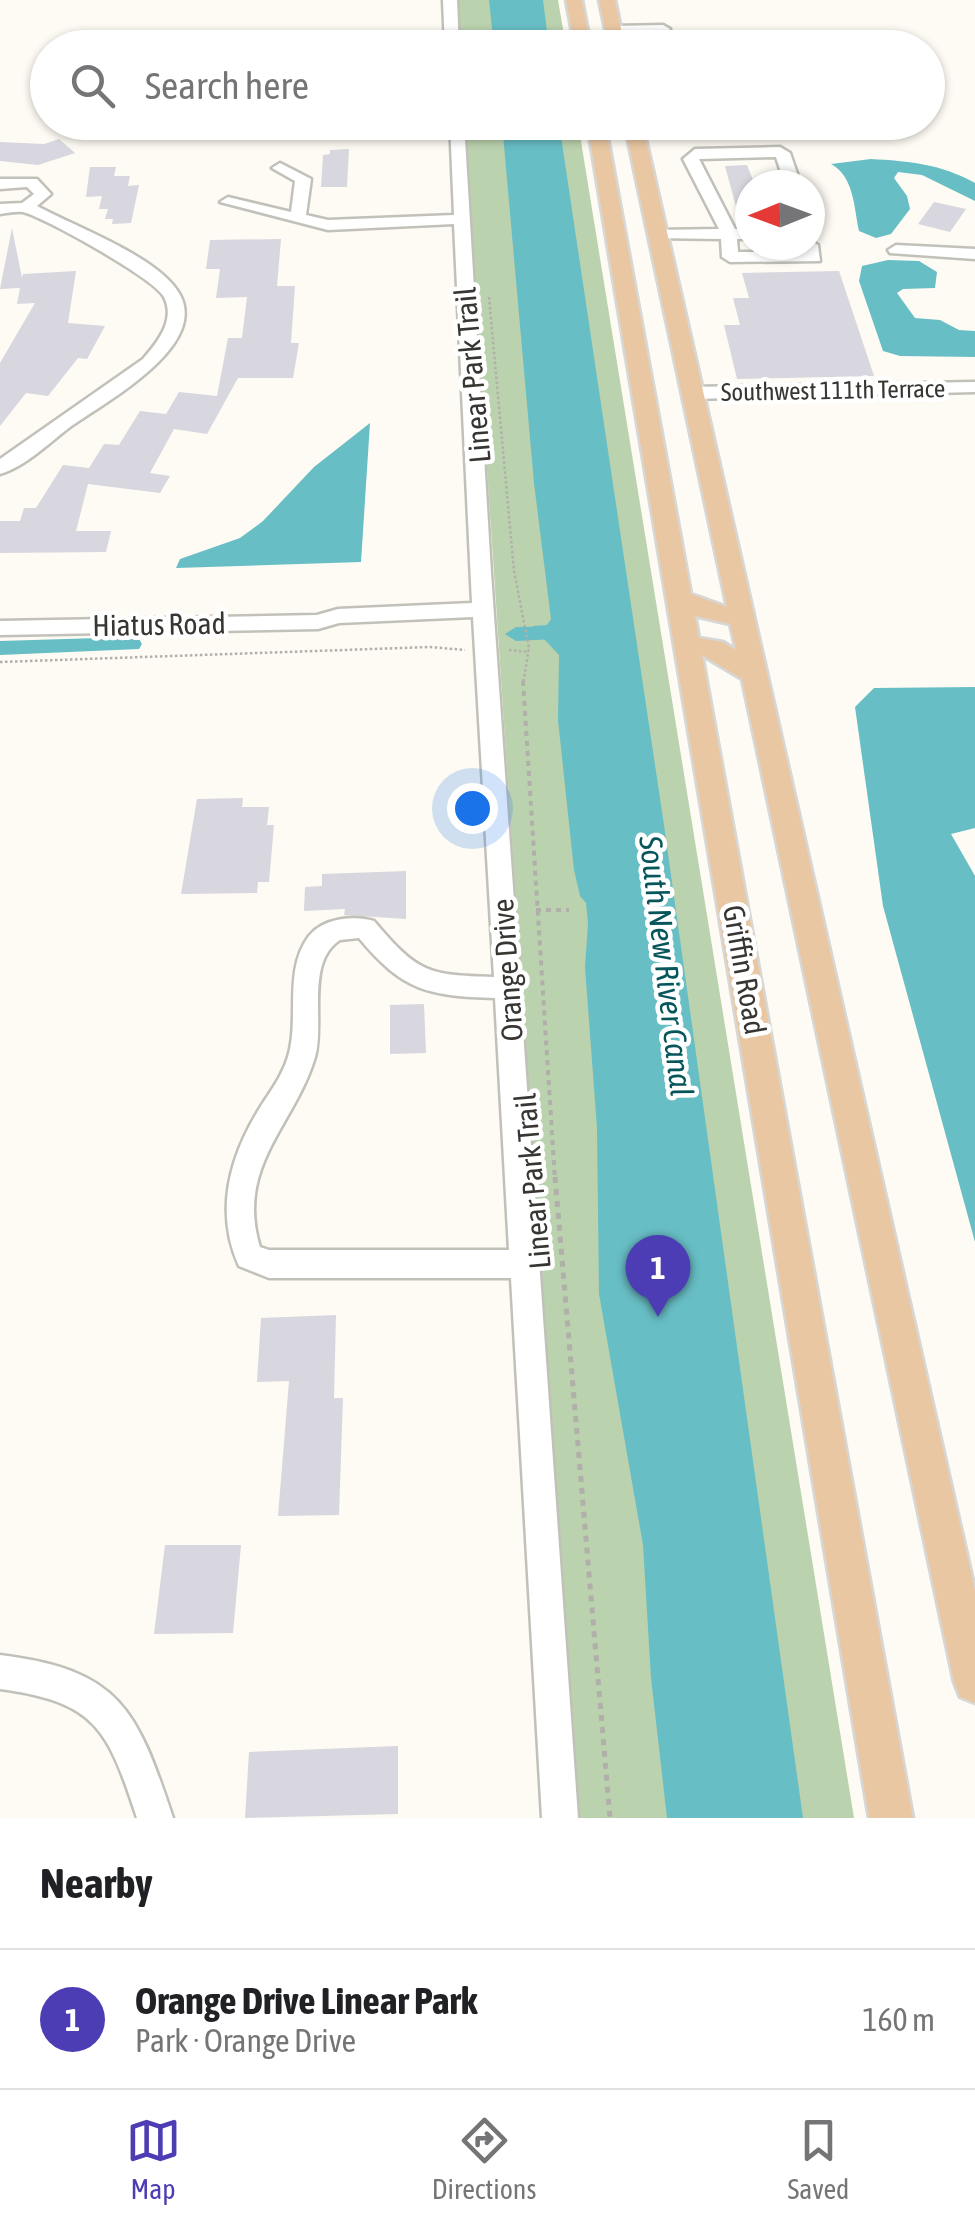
<!DOCTYPE html>
<meta charset="utf-8">
<style>
:root{--surface:#fff;--page:#f6f6f6;--text:#202124;--muted:#757577;--line:#e0e0e0;--accent:#4c3db4}
body{margin:0;font-family:"Asap Condensed",sans-serif;background:var(--page);color:var(--text)}
.compass{position:absolute;left:735px;top:170px;width:90px;height:90px;border-radius:50%;background:var(--surface);box-shadow:0 2px 8px #0004;rotate:269deg}
.you{position:absolute;left:472px;top:808px;width:35px;height:35px;margin:-25px;border:8px solid #fff;border-radius:50%;background:#1a73e8;box-shadow:0 0 0 15px #1a73e833}
.badge{display:grid;place-items:center;width:65px;height:65px;border-radius:50%;background:var(--accent);color:#fff;font-size:32px;font-weight:700}
.pin{position:absolute;translate:-50% -82px;filter:drop-shadow(0 2px 5px #0008)}
.pin::after{content:'';position:absolute;top:52px;width:35px;height:30px;background:inherit;clip-path:polygon(0 0,100% 0,50% 100%)}
.list{margin:0;padding:0;list-style:none}
h2{display:flex;justify-content:space-between;align-items:center;height:130px;margin:0;padding:0 40px;font-size:42px}
h2 small{font-size:32px;font-weight:400;color:var(--muted)}
.list li{display:grid;grid-template-columns:65px 1fr auto;gap:30px;align-items:center;box-sizing:border-box;height:140px;padding:0 40px;border-top:2px solid var(--line)}
.list b{display:block;font-size:38px;white-space:nowrap}
.list p{margin:0;font-size:32px;white-space:nowrap;color:var(--muted)}
.list em{font-size:32px;font-style:normal;color:var(--muted)}
.icon{flex:none;width:55px;height:55px;fill:none;stroke:currentColor;stroke-width:2;stroke-linecap:round;stroke-linejoin:round}
.map{position:relative;flex:none;width:975px;height:1818px;overflow:hidden}
.search{position:absolute;background:var(--surface);box-shadow:0 2px 8px #0004;left:30px;right:30px;top:30px;height:110px;display:flex;align-items:center;gap:25px;box-sizing:border-box;padding:0 35px;border-radius:55px;color:var(--muted);font-size:38px}
.sheet{height:270px;background:var(--surface)}
nav{display:flex;justify-content:space-around;align-items:center;box-sizing:border-box;height:140px;border-top:2px solid var(--line);background:var(--surface);font-size:28px;color:var(--muted)}
nav a{display:grid;justify-items:center;gap:5px}
nav .on{color:var(--accent)}
.map>svg:first-child{display:block}
</style>
<div class="map">
<svg width="975" height="1818" viewBox="0 0 975 1818">
<rect width="100%" height="100%" fill="#fdfbf3"/>
<g fill="#bbd2ae">
<path d="M456,0h102l8,47h-107z"/>
<path d="M464,123h114l276,1695h-277z"/>
</g>
<g fill="#68bec5">
<path d="M489,0h54l6,47h-55z"/>
<path d="M502,123h57l105,702 139,993h-136l-16,-140 -8,-133 -44,-251 -2,-166 -12,-161 3,-44 -2,-20 -6,-7 -6,-26 -16,-150 1,-65 -15,-16h-10l-1,-13 14,-1 4,-6 -17,-136z"/>
<path d="M871,159c38,2 70,5 104,24v18l-53,-26 -24,-3 -4,6 13,18 3,13 -19,25 -15,4 -17,-7c-5,-23 -5,-55 -28,-67z"/>
<path d="M888,260l31,1 18,11 -2,16 -32,1 -6,4 18,25 25,2 19,10 16,1v26l-75,-1 -17,-5 -24,-70 3,-15z"/>
<path d="M370,423l-9,139 -185,6 4,-9 60,-21 23,-17 51,-54z"/>
<path d="M975,687v141l-24,6 24,42v366l-92,-336 -28,-199 19,-19z"/>
</g>
<g fill="none" stroke-linecap="round" stroke-linejoin="round">
<g fill="#68bec5" fill-rule="evenodd">
<path d="M567,626l8,2 3,5 -3,5 -59,3 -11,-7 11,-7z"/>
<path d="M131,637l8,2 3,5 -3,5 -139,6v-14z"/>
</g>
</g>
<g fill="#d8d6de">
<path d="M59,139l16,14 -37,12 -38,-4v-19l44,2z"/>
<path d="M349,149l-2,38h-26l2,-32 7,-1v-4z"/>
<path d="M747,165l8,20h-5v40h-9l-16,-59z"/>
<path d="M90,167h26l-2,9h16l-2,10 11,-1 -8,38 -19,1 1,-5h-8l3,-10h-9l3,-13 -16,1z"/>
<path d="M934,202l32,7 -16,23 -32,-8z"/>
<path d="M12,228l10,50 1,-4 53,-3 -8,52 37,3 -18,33 -9,-1 -30,38 -22,-3 -26,33v-63l35,-60 -18,1 3,-16 -20,1z"/>
<path d="M281,239l-4,47h18l-4,57h8l-6,35h-55l-31,56 -33,-5 -24,44 20,3 -10,17 -72,-9 -12,47h35l-5,21 -106,1v-32h20l4,-13h12l27,-43 26,3 15,-24 15,1 21,-34 26,3 13,-22 38,4 11,-58h14l5,-41 -31,1 4,-29h-14l4,-29z"/>
<path d="M839,271l35,105 -137,3 -13,-54h16l-7,-27h16l-7,-25z"/>
<path d="M243,798l-1,9h27l-2,18h7l-5,57h-11l-1,11 -76,1 16,-95z"/>
<path d="M406,871v48l-62,-4 1,-6 -41,2 1,-24 17,-1v-12z"/>
<path d="M424,1004l2,49 -36,1v-49z"/>
<path d="M336,1315l-2,83h9l-4,117 -61,1 11,-135 -32,1 4,-64z"/>
<path d="M165,1545h76l-8,88 -79,1z"/>
<path d="M398,1746v68l-153,4 4,-66z"/>
</g>
<g fill="none" stroke-linecap="round" stroke-linejoin="round">
<defs>
<g id="minor">
<path d="M443,0h14l2,48h-14z"/>
<path d="M663,25l7,4 -2,3 -55,2 -7,-4 7,-4z"/>
<path d="M450,122h14l27,451 87,1245h-36l-31,-540h-242l-30,-12c-24,-53 -10,-107 19,-155 11,-18 24,-34 30,-54 12,-40 -5,-86 21,-121 14,-18 45,-21 65,-15 44,52 53,54 120,56l-21,-360 -134,6 -21,6 -318,6v-14l317,-6 21,-6 134,-6 -18,-379 -126,6 -108,-28 8,-5 63,15 4,-31 -23,-13 8,-5 31,16 -5,36 22,5 126,-5zM359,938c44,53 69,58 136,60l14,252h-240l-9,-3c-25,-81 35,-122 55,-190 10,-34 -10,-95 25,-117z"/>
<path d="M695,149l85,-2 10,6 11,32h-16l-9,-28 -77,2 36,70h15v10h-13l1,13h66l-2,-7h8v-5l8,5 2,16 -90,1 -8,-5 -1,-18 -70,-1 -2,-3 8,-5 62,-1 -36,-70z"/>
<path d="M0,179h37l14,15 -14,12c38,21 123,51 143,89 28,52 -76,108 -110,132 -20,15 -45,40 -70,47v-15l143,-100c14,-16 33,-39 21,-62 -9,-18 -120,-80 -141,-85 -6,-1 -16,1 -23,2v-10l22,-1 12,-9 -7,-7 -27,2z"/>
<path d="M896,245l79,4v10l-85,-6 -2,-3z"/>
<path d="M975,382v10l-284,7 -9,-6 9,-6z"/>
<path d="M0,1655c121,15 137,55 173,163h-36c-29,-88 -40,-116 -137,-129z"/>
</g>
<g id="major">
<path d="M566,0h16l9,48h-16z"/>
<path d="M599,0h16l10,48h-16z"/>
<path d="M587,122h18l86,472 36,13 -103,-485h18l333,1468v113l-15,-6 -6,-15 -212,-1003 -40,-24 211,1163h-44zM695,616l35,8 6,26 -13,-8 -24,-4z"/>
</g>
</defs>
<use href="#minor" stroke="#c2c1b9" stroke-width="5"/>
<use href="#major" stroke="#d7d7d6" stroke-width="5"/>
<g stroke="#b0afa9" stroke-width="2.5" stroke-dasharray="2.5 2.5" stroke-linecap="butt">
<path d="M489,297l25,274 15,77 -6,36"/>
<path d="M509,650l20,2"/>
<path d="M0,662l430,-15 35,3"/>
</g>
<g stroke="#b0afa9" stroke-width="4" stroke-dasharray="5 5" stroke-linecap="butt">
<path d="M523,681l32,499"/>
<path d="M536,910h33"/>
</g>
<path stroke="#b0afa9" stroke-width="5" stroke-dasharray="6 6" stroke-linecap="butt" d="M555,1177l55,641"/>
<use href="#minor" fill="#fff" fill-rule="evenodd"/>
<use href="#major" fill="#eac7a3" fill-rule="evenodd"/>
</g>
<g text-anchor="middle" stroke-width="9" stroke-linejoin="round" paint-order="stroke">
<g font-size="25" fill="#373633" stroke="#fff">
<text transform="translate(833 390) rotate(-1)" y="9">Southwest 111th Terrace</text>
</g>
<g font-size="30" fill="#373633" stroke="#fff">
<text transform="translate(473 375) rotate(-95)" y="10">Linear Park Trail</text>
<text transform="translate(159 625) rotate(-1)" y="10">Hiatus Road</text>
<text transform="translate(508 970) rotate(-94)" y="10">Orange Drive</text>
<text transform="translate(744 970) rotate(80)" y="10">Griffin Road</text>
<text transform="translate(533 1181) rotate(-95)" y="10">Linear Park Trail</text>
</g>
<g font-size="32" font-style="italic" fill="#06565b" stroke="#fff">
<text transform="translate(666 966) rotate(83)" y="11">South New River Canal</text>
</g>
</g>
</svg>
<svg class="compass" viewBox="-18 -18 36 36"><path d="M0-13l5 13h-10z" fill="#e53935"/><path d="M0 13l5-13h-10z" fill="#757577"/></svg>
<div class="you"></div>
<div class="pin badge" style="left:658px;top:1317px">1</div>
<div class="search"><svg class="icon" aria-label="search" viewBox="0 0 24 24"><circle cx="10" cy="10" r="6"/><path d="M15 15l6 6"/></svg>Search here</div>
</div>
<section class="sheet">
<h2>Nearby<small></small></h2>
<ul class="list">
<li><span class="badge">1</span><div><b>Orange Drive Linear Park</b><p>Park · Orange Drive</p></div><em>160 m</em></li>
</ul>
</section>
<nav>
<a class="on"><svg class="icon" aria-label="map" viewBox="0 0 24 24"><path d="M3 6l6-2 6 2 6-2v14l-6 2-6-2-6 2zM9 4v14M15 6v14"/></svg>Map</a>
<a><svg class="icon" aria-label="directions" viewBox="0 0 24 24"><path d="M12 3l9 9-9 9-9-9zM9 14v-3h6M13 9l2 2-2 2"/></svg>Directions</a>
<a><svg class="icon" aria-label="saved" viewBox="0 0 24 24"><path d="M7 4h10v16l-5-4-5 4z"/></svg>Saved</a>
</nav>
